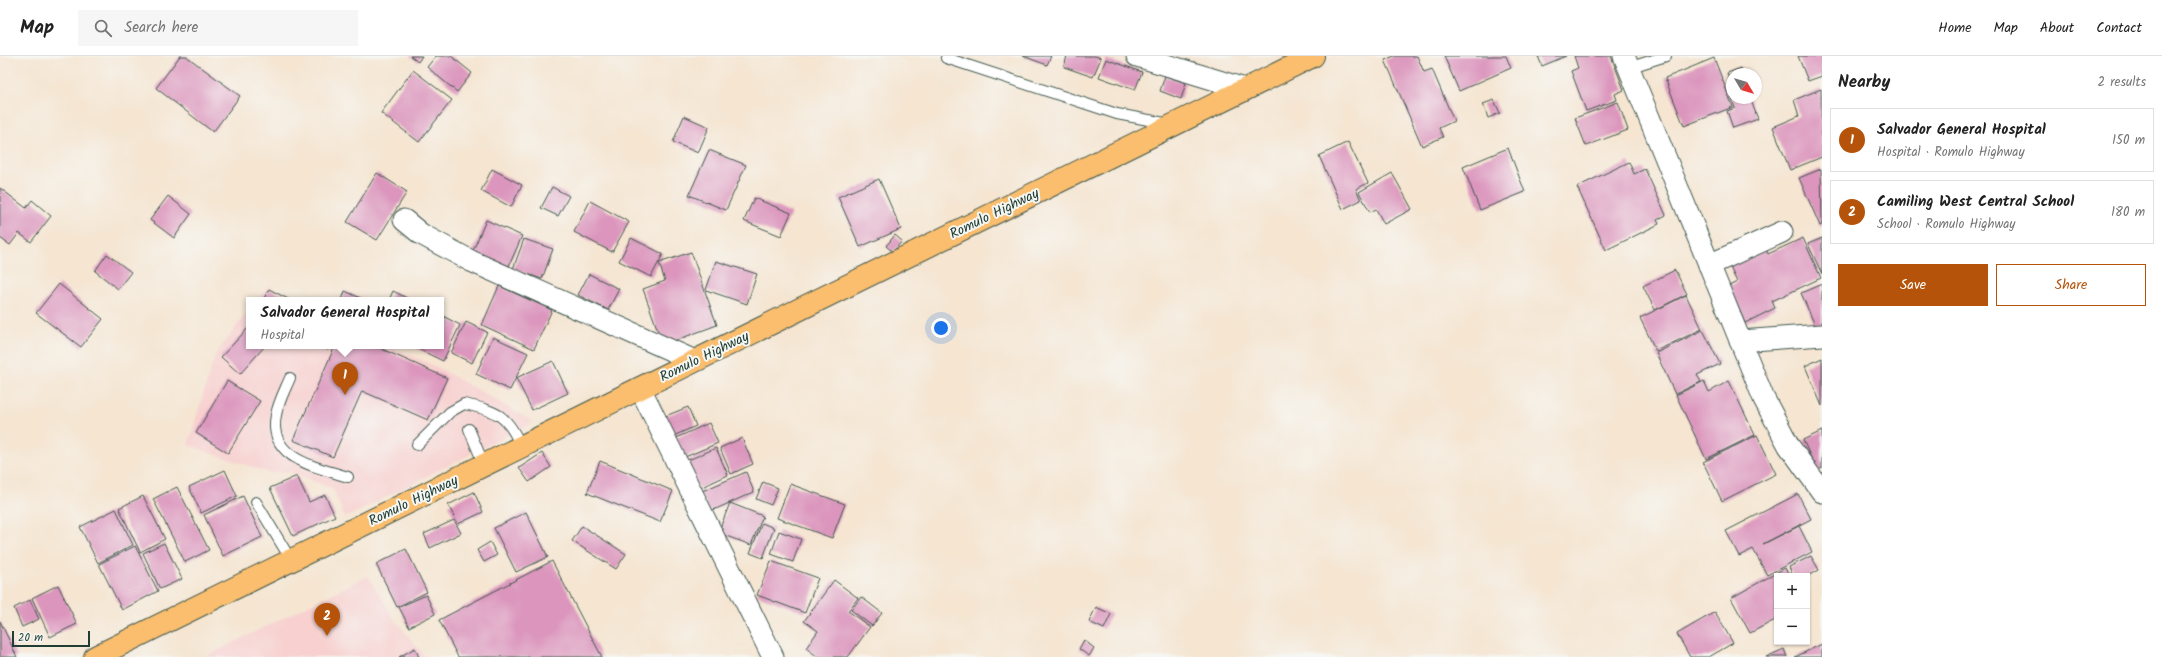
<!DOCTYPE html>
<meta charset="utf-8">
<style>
:root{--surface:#fff;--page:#f6f6f6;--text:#222;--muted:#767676;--line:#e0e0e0;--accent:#b45309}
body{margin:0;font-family:Kalam,sans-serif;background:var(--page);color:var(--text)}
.controls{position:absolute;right:12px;bottom:12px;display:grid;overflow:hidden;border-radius:0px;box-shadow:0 1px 3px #0004}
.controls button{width:36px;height:36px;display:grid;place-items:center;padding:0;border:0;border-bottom:1px solid var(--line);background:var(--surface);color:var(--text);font:20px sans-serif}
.compass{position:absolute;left:1726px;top:12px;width:36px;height:36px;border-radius:50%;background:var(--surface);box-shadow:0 1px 3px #0004;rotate:128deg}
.scale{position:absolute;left:12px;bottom:10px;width:78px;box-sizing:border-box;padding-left:4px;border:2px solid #1f3d34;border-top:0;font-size:11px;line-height:14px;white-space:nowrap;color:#1f3d34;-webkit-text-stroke:3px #f6f6f2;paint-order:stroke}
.you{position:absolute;left:941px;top:272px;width:14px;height:14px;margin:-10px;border:3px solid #fff;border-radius:50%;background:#1a73e8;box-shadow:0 0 0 6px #1a73e833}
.badge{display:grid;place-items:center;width:26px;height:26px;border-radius:50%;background:var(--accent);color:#fff;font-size:13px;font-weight:700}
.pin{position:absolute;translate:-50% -33px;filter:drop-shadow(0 1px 2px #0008)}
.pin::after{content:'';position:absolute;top:21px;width:14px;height:12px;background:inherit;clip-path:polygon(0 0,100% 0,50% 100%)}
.popup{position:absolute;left:246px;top:241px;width:198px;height:52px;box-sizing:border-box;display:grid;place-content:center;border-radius:0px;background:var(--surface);filter:drop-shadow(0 1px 3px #0005);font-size:13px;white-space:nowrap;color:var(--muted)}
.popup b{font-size:15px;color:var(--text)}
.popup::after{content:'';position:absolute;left:50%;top:100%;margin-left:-8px;border:8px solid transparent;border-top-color:var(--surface)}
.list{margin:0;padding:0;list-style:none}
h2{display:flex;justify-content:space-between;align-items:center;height:52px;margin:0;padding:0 16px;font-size:17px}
h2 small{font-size:13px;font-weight:400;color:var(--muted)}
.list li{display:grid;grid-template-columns:26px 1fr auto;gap:12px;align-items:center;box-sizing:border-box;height:64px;margin:0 8px 8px;padding:0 8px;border:1px solid var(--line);border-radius:0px}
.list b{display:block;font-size:15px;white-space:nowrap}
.list p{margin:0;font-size:13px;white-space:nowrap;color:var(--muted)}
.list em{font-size:13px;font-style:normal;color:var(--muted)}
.actions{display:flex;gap:8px;padding:12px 16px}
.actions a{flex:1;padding:9px 0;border:1px solid var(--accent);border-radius:0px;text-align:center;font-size:14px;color:var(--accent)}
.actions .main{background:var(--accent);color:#fff}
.icon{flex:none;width:22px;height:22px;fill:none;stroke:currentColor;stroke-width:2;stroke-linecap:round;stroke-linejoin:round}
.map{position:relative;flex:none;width:1822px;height:601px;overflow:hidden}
header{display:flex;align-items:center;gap:24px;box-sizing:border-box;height:56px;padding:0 20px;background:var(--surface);border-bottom:1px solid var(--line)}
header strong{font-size:19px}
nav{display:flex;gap:22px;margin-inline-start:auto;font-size:14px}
.search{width:280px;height:36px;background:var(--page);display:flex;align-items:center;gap:10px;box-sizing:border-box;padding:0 14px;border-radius:0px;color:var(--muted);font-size:15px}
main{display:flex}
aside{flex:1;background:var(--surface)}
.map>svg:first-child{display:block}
</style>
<header>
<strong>Map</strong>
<div class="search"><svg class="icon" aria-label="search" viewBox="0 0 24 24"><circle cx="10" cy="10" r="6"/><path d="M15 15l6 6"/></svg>Search here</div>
<nav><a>Home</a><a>Map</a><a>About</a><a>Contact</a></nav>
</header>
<main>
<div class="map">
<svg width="1822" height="601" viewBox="0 0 1822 601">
<rect width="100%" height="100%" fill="#f6f6f2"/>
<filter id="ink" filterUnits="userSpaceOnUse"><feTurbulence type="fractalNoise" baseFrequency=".025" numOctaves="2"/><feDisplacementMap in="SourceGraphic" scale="8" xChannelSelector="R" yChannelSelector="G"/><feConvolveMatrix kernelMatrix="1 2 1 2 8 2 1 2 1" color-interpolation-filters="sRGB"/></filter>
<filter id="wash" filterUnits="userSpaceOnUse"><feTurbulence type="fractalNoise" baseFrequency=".012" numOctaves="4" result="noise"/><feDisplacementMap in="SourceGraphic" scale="16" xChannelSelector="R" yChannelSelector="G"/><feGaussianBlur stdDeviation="0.9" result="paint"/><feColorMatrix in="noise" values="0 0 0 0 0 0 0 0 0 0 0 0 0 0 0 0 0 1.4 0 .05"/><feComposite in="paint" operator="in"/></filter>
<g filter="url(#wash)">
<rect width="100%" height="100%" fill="#f5e5d1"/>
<g fill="#f7d0cf">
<path d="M268,230l26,14h-37z"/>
<path d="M249,254v36h140l50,22 95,54 -189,96 -12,-29 -43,-17 -21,1 -81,-28 27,-90z"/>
<path d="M368,520l25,41 32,40h-221z"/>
</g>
<g id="blocks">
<g fill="#dc96bd">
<path d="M180,0h6l54,40 -27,36 -57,-44z"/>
<path d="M410,0h12l-4,6z"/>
<path d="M436,0h15l21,17 -15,19 -30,-25z"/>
<path d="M1023,0h28l-4,9z"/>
<path d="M1067,0h28l6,2 -8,19 -29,-10z"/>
<path d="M1394,0h23l7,16 8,-3 22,52 -15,7 4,9 -21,9 -37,-86z"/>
<path d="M1444,0h62l5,12 -52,23z"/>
<path d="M1538,0h28l-24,10z"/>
<path d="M1574,0h37l13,34 -9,4 2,6 -31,11 -15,-40 7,-3z"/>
<path d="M1798,0h24v20l-14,5z"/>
<path d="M1714,2l19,49 -49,19 -19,-48z"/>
<path d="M1106,3l36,13 -7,18 -36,-13z"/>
<path d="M1741,12l2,6h-11l-1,10 -4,-11z"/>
<path d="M413,14l39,30 -33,42 -38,-29z"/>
<path d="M1165,20l21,7 -5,16 -21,-8z"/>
<path d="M1732,29v13h18l8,21 -25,9 -6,-17 8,-3 -7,-21z"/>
<path d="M1821,33l1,68 -32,13 -17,-43 26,-11 -5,-16z"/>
<path d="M1494,44l6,13 -12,5 -5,-14z"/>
<path d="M1618,46l10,28 -42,16 -11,-28z"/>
<path d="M684,60l25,11 -11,26 -25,-11z"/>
<path d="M1348,86l20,41 -12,6 5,11 -18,9 -24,-53z"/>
<path d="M1508,92l17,44 -45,18 -17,-43z"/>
<path d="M709,94l37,15 -20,45 -37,-15z"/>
<path d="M1629,106l5,12 11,-5 21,46 -9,5 2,4 -53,26 -29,-63z"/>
<path d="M492,113l30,16 -11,22 -30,-16z"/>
<path d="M1821,113l1,56 -2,1 -21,-48z"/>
<path d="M377,117l30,19 -30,48 -30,-18z"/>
<path d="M1392,117l20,36 -28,15 -8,-15 -6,3 -11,-20z"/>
<path d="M879,123l22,50 -41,18 -22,-50z"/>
<path d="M552,131l17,9 -11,20 -17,-8z"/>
<path d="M0,132l26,20 6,-8 19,16 -20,26 -12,-9 -9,12 -10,-7z"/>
<path d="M168,140l23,18 -17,24 -24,-18z"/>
<path d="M754,142l37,15 -10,23 -37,-15z"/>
<path d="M590,145l39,21 -17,30 -38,-20z"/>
<path d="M486,164l36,16 -14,32 -36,-15z"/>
<path d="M895,179l7,6 -9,11 -7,-6z"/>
<path d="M631,182l32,16 -12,23 -32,-16z"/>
<path d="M1803,182l18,40 -49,23 3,7 -30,15 -16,-37 8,-4 -9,-19 38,-14 2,5z"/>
<path d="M1822,182v36l-14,-30z"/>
<path d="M524,183l29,10 -11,30 -29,-10z"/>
<path d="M691,196l26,73 -54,20 -20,-56 22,-8 -6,-18z"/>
<path d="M107,198l24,18 -13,17 -23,-18z"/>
<path d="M716,205l41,13 -10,30 -41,-14z"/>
<path d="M1675,214l12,24 -32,16 -12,-24z"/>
<path d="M589,218l30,15 -11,21 -30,-15z"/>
<path d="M59,228l44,35 -22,28 -45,-34z"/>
<path d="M1822,228v44l-5,2 -16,-37z"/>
<path d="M499,230l53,24 -18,39 -52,-24z"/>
<path d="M269,233l21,11h-27z"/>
<path d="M345,235l20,9h-23z"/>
<path d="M393,235l18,9h-22z"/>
<path d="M1686,239l16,34 -46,22 -16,-33z"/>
<path d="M441,259l19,10 -17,36 -31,-15h29z"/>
<path d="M466,266l21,10 -15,31 -21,-10z"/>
<path d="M249,271v19h16l-25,28 -19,-17z"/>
<path d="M1703,274l17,34 -23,11 4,7 -26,12 -19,-41z"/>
<path d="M493,281l35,16 -18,37 -34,-16z"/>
<path d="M320,290h10l-2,4z"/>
<path d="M335,290h40l72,32 -19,42 -66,-29 -29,66 -40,-17z"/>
<path d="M1822,302v48l-17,-40z"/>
<path d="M553,305l15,32 -36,17 -16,-32z"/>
<path d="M227,325l33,20 -32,52 -32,-20z"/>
<path d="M1704,325l5,11 20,-11 26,54 -49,24 -30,-64z"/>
<path d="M688,351l8,19 -25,11 -8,-20z"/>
<path d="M709,367l9,20 -33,14 -9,-19z"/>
<path d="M1822,375v37l-5,3 -14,-31z"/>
<path d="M1757,379l19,39 -54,27 -19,-39z"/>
<path d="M742,382l11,26 -22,10 -11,-26z"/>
<path d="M716,392l12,27 -30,14 -12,-28z"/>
<path d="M542,397l9,14 -22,15 -10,-14z"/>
<path d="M600,405l73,30 -13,31 -73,-29z"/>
<path d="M225,414l12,26 -36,17 -12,-26z"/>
<path d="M746,416l8,20 -45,20 -9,-20z"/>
<path d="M297,420l12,26 16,-7 10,21 -42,20 -23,-48z"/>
<path d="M763,426l15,6 -7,17 -15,-6z"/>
<path d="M790,428l55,20 -13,34 -55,-20z"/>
<path d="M177,431l32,63 -24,12 -32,-63z"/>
<path d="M474,436l9,20 -25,12 -10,-19z"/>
<path d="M1798,438l13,25 -48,25 36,-18 13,26 -45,23 -14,-26 -14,7 -13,-25z"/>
<path d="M143,440l22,43 -25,13 -21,-44z"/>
<path d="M243,440l19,41 -39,19 -19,-41z"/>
<path d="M730,447l33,13 -12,29 -33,-12z"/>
<path d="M116,453l17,36 -35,18 -18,-36z"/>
<path d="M526,456l22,45 -32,15 -22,-44z"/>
<path d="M454,464l7,13 -31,15 -6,-14z"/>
<path d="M762,467l12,5 -11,30 -13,-5z"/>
<path d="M582,470l44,28 -10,15 -44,-28z"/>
<path d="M779,475l22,8 -8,23 -22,-8z"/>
<path d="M490,486l7,13 -13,7 -7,-12z"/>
<path d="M164,487l18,36 -22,10 -17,-36z"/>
<path d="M135,490l23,45 -36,19 -23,-46z"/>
<path d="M406,493l21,43 -30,15 -21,-43z"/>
<path d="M1811,500l8,14 -12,7 -14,-1 -4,-9z"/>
<path d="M552,505l50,96h-144l-19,-37z"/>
<path d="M771,505l47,17 -13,35 -48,-18z"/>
<path d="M1785,512l4,8h-12v43l-27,14 -19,-35z"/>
<path d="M834,524l24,18 -10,13 22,16 -22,30h-30l-12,-9 12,-17 -14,-10z"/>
<path d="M58,529l19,39 -27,13 -18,-39z"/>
<path d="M426,539l9,19 -26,13 -10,-20z"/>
<path d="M861,541l21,16 -10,13 -21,-16z"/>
<path d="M30,544l9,19 -17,8 -8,-19z"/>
<path d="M1096,551l15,7 -7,15 -15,-7z"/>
<path d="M1715,556l18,31 -24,14h-19l-13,-23z"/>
<path d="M0,565l17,36h-17z"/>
<path d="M1084,584l10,8 -5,8 -10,-7z"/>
<path d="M1822,588v13h-27z"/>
<path d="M415,592l4,9h-20z"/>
<path d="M1784,593l3,8h-21z"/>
</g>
</g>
</g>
<g filter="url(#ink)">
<use href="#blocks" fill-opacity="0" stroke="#3f564c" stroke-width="1"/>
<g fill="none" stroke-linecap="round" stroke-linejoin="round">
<defs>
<g id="lane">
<path d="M946,2l171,56 53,10"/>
<path d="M1628,12l38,-12"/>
<path d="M290,322c-5,12 -12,25 -14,37 -9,44 41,52 72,62"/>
<path d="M469,373l15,36"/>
<path d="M417,389l33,-33 14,-8c33,7 44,11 57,43"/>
<path d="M256,446l35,58"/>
</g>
<g id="street">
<path d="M1137,0l108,33"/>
<path d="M1624,0l140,343 25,47 33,46"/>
<path d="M404,164l17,14 50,27 224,100"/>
<path d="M1709,209l73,-33"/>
<path d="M1740,285l82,-6"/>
<path d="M640,332l133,269"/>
</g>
<path id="highway" d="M95,601l1218,-601"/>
</defs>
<use href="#lane" stroke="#3f564c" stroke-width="12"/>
<use href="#street" stroke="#3f564c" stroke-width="23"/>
<use href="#highway" stroke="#3f564c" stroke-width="24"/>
<use href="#lane" stroke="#fff" stroke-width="10"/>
<use href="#street" stroke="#fff" stroke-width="21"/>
<use href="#highway" stroke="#fabe6e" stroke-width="22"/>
</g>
</g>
<g text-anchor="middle" stroke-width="4" stroke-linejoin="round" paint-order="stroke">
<g font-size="14" fill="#1f3d34" stroke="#f6f6f2">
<text transform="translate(994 157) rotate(-26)" y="5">Romulo Highway</text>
<text transform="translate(704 300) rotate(-26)" y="5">Romulo Highway</text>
<text transform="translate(413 444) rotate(-26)" y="5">Romulo Highway</text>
</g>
</g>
</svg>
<div class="controls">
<button>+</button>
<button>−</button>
</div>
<svg class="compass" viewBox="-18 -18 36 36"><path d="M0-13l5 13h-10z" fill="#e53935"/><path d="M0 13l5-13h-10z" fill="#767676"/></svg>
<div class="scale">20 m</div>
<div class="you"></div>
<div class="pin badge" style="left:345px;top:339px">1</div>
<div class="popup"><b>Salvador General Hospital</b>Hospital</div>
<div class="pin badge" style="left:327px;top:580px">2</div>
</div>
<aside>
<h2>Nearby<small>2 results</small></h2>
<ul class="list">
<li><span class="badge">1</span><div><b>Salvador General Hospital</b><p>Hospital · Romulo Highway</p></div><em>150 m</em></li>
<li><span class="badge">2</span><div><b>Camiling West Central School</b><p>School · Romulo Highway</p></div><em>180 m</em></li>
</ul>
<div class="actions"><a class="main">Save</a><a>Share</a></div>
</aside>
</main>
